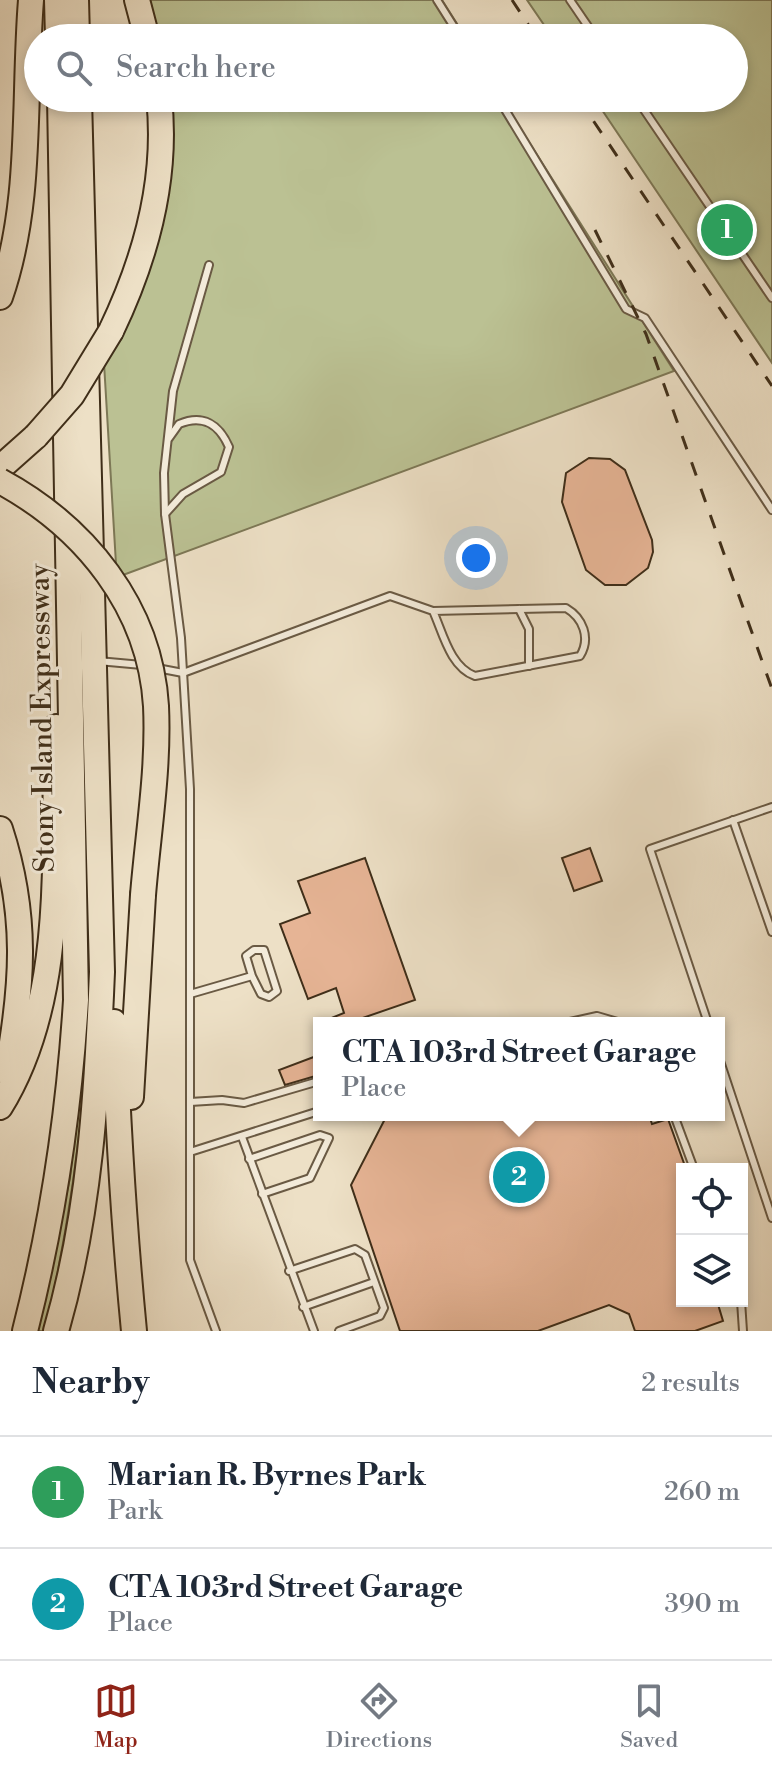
<!DOCTYPE html>
<style>
:root{--surface:#fff;--page:#f2f2f3;--text:#1f2937;--muted:#747a83;--line:#e0e1e3;--accent:#8f2418}
body{margin:0;font-family:"Libre Bodoni",serif;background:var(--page);color:var(--text)}
.controls{position:absolute;right:24px;bottom:24px;display:grid;overflow:hidden;border-radius:0px;box-shadow:0 4px 12px #0003}
.controls button{width:72px;height:72px;display:grid;place-items:center;padding:0;border:0;border-bottom:2px solid var(--line);background:var(--surface);color:var(--text);font:40px sans-serif}
.you{position:absolute;left:476px;top:558px;width:28px;height:28px;margin:-20px;border:6px solid #fff;border-radius:50%;background:#1a73e8;box-shadow:0 0 0 12px #1a73e833}
.badge{display:grid;place-items:center;width:52px;height:52px;border-radius:50%;background:var(--accent);color:#fff;font-size:26px;font-weight:700}
.pin{position:absolute;translate:-50% -50%;border:4px solid #fff;box-shadow:0 2px 8px #0006}
.popup{position:absolute;left:313px;top:1017px;width:412px;height:104px;box-sizing:border-box;display:grid;place-content:center;border-radius:0px;background:var(--surface);filter:drop-shadow(0 2px 6px #0005);font-size:26px;white-space:nowrap;color:var(--muted)}
.popup b{font-size:30px;color:var(--text)}
.popup::after{content:'';position:absolute;left:50%;top:100%;margin-left:-16px;border:16px solid transparent;border-top-color:var(--surface)}
.list{margin:0;padding:0;list-style:none}
h2{display:flex;justify-content:space-between;align-items:center;height:104px;margin:0;padding:0 32px;font-size:34px}
h2 small{font-size:26px;font-weight:400;color:var(--muted)}
.list li{display:grid;grid-template-columns:52px 1fr auto;gap:24px;align-items:center;box-sizing:border-box;height:112px;padding:0 32px;border-top:2px solid var(--line)}
.list b{display:block;font-size:30px;white-space:nowrap}
.list p{margin:0;font-size:26px;white-space:nowrap;color:var(--muted)}
.list em{font-size:26px;font-style:normal;color:var(--muted)}
.icon{flex:none;width:44px;height:44px;fill:none;stroke:currentColor;stroke-width:2;stroke-linecap:round;stroke-linejoin:round}
.map{position:relative;flex:none;width:772px;height:1331px;overflow:hidden}
.search{position:absolute;background:var(--surface);box-shadow:0 4px 12px #0003;left:24px;right:24px;top:24px;height:88px;display:flex;align-items:center;gap:20px;box-sizing:border-box;padding:0 28px;border-radius:44px;color:var(--muted);font-size:30px}
.sheet{height:328px;background:var(--surface)}
nav{display:flex;justify-content:space-around;align-items:center;box-sizing:border-box;height:112px;border-top:2px solid var(--line);background:var(--surface);font-size:22px;color:var(--muted)}
nav a{display:grid;justify-items:center;gap:4px}
nav .on{color:var(--accent)}
.map>svg:first-child{display:block}
</style>
<div class="map">
<svg width="772" height="1331" viewBox="0 0 772 1331">
<rect width="100%" height="100%" fill="#ede0c6"/>
<filter id="stains"><feTurbulence type="fractalNoise" baseFrequency=".0025" numOctaves="4"/><feColorMatrix values="0 0 0 0 .2 0 0 0 0 .09 0 0 0 0 .02 0 0 0 .5 -.17"/></filter>
<radialGradient id="worn" r=".72"><stop offset=".6" stop-color="#630" stop-opacity="0"/><stop offset="1" stop-color="#630" stop-opacity=".3"/></radialGradient>
<g fill="#bbc193" stroke="#7d7856" stroke-width="2">
<path d="M150,0h292l24,38h-307z"/>
<path d="M527,0h245v363l-178,-265h140v-60h-181z"/>
<path d="M170,98h331l173,273 -551,204 -7,-11 -12,-201 21,-34 28,-72 15,-66z"/>
<path d="M85,1035l4,5c-9,100 -21,193 -44,291h-9l34,-153z"/>
</g>
<g fill="#e6b495" stroke="#3f2e19" stroke-width="2">
<path d="M589,458l21,1 15,11 27,70 1,12 -5,16 -22,17h-21l-19,-15 -24,-68 4,-29z"/>
<path d="M590,848l12,33 -28,10 -12,-33z"/>
<path d="M365,858l50,142 -67,23h-29l25,-10 -8,-25 -28,11 -28,-75 30,-11 -12,-32z"/>
<path d="M319,1055v20l-34,10 -6,-15z"/>
<path d="M387,1115h262l3,9 16,-5 18,50h-4v132h35l6,20 -28,10h-60l-6,-17 -20,-9 -71,26h-138l-49,-146z"/>
</g>
<g fill="none" stroke-linecap="round" stroke-linejoin="round">
<defs>
<g id="service">
<path d="M437,0l24,38"/>
<path d="M570,0l26,38"/>
<path d="M498,98l128,211 19,9 127,192"/>
<path d="M636,98l136,200"/>
<path d="M209,265l-36,126 -9,82 1,41 16,124 9,151v471l26,71"/>
<path d="M165,514l18,-20 38,-22 8,-25c-10,-23 -26,-33 -50,-23l-10,14"/>
<path d="M519,609l10,20v37"/>
<path d="M98,661l44,4"/>
<path d="M157,668l26,5 207,-77 43,15 133,-3c17,10 25,30 14,48l-105,20c-25,-9 -32,-43 -42,-65"/>
<path d="M733,820l39,112"/>
<path d="M190,994l62,-18 -6,-20 8,-6h10l13,41 -8,6 -8,-3 -9,-18"/>
<path d="M565,1023l32,-7 24,7"/>
<path d="M708,1023l-58,-174 122,-42"/>
<path d="M719,1058l53,160"/>
<path d="M190,1102l32,-2 22,3 75,-22"/>
<path d="M674,1115l20,54"/>
<path d="M242,1137l72,194"/>
<path d="M190,1152l129,-41"/>
<path d="M249,1159l71,-24 9,3 -19,40 -48,16"/>
<path d="M289,1271l66,-22 10,6 19,53 -4,8 -41,15"/>
<path d="M741,1301l2,30"/>
<path d="M303,1307l71,-25"/>
</g>
<g id="motorway">
<path d="M57,0l1,38"/>
<path d="M76,0l1,38"/>
<path d="M137,0l10,38"/>
<path d="M0,297c33,-95 23,-197 31,-297"/>
<path d="M111,331c35,-73 57,-151 48,-233"/>
<path d="M0,468l36,-32"/>
<path d="M0,829c28,86 23,156 7,243"/>
<path d="M114,1022c4,104 10,206 20,309"/>
<path d="M131,1097l12,-202"/>
<path d="M0,1107c68,-110 53,-256 56,-380"/>
<path d="M25,1331c28,-110 44,-218 51,-331l-16,-902"/>
<path d="M56,1331c34,-117 41,-238 46,-359l-23,-874"/>
</g>
</defs>
<use href="#service" stroke="#6a5a44" stroke-width="10"/>
<use href="#motorway" stroke="#3f2e19" stroke-width="28"/>
<use href="#service" stroke="#f3ebda" stroke-width="6"/>
<use href="#motorway" stroke="#ede0c6" stroke-width="24"/>
<g stroke="#3f2e19" stroke-width="3" stroke-dasharray="14 14" stroke-linecap="butt">
<path d="M512,0l25,38"/>
<path d="M578,98l194,288"/>
<path d="M595,230l51,104 126,355"/>
</g>
<defs>
<g id="motorway-bridge">
<path d="M36,436l36,-41 39,-64"/>
<path d="M0,481c85,46 150,126 156,225 3,63 -8,127 -13,189"/>
</g>
</defs>
<use href="#motorway-bridge" stroke="#3f2e19" stroke-width="28" stroke-linecap="butt"/>
<use href="#motorway-bridge" stroke="#ede0c6" stroke-width="24"/>
</g>
<g text-anchor="middle" stroke-width="6" stroke-linejoin="round" paint-order="stroke">
<g font-size="28" fill="#3f2e19" stroke="#f3ebda">
<text transform="translate(41 718) rotate(-91)" y="10">Stony Island Expressway</text>
</g>
</g>
<rect width="100%" height="100%" filter="url(#stains)"/>
<rect width="100%" height="100%" fill="url(#worn)"/>
</svg>
<div class="controls">
<button><svg class="icon" aria-label="locate" viewBox="0 0 24 24"><circle cx="12" cy="12" r="6"/><path d="M12 2v4M12 18v4M2 12h4M18 12h4"/></svg></button>
<button><svg class="icon" aria-label="layers" viewBox="0 0 24 24"><path d="M12 4l9 5-9 5-9-5zM3 14l9 5 9-5"/></svg></button>
</div>
<div class="you"></div>
<div class="pin badge" style="left:727px;top:230px;background:#2e9e5b">1</div>
<div class="pin badge" style="left:519px;top:1177px;background:#0f9aa8">2</div>
<div class="popup"><b>CTA 103rd Street Garage</b>Place</div>
<div class="search"><svg class="icon" aria-label="search" viewBox="0 0 24 24"><circle cx="10" cy="10" r="6"/><path d="M15 15l6 6"/></svg>Search here</div>
</div>
<section class="sheet">
<h2>Nearby<small>2 results</small></h2>
<ul class="list">
<li><span class="badge" style="background:#2e9e5b">1</span><div><b>Marian R. Byrnes Park</b><p>Park</p></div><em>260 m</em></li>
<li><span class="badge" style="background:#0f9aa8">2</span><div><b>CTA 103rd Street Garage</b><p>Place</p></div><em>390 m</em></li>
</ul>
</section>
<nav>
<a class="on"><svg class="icon" aria-label="map" viewBox="0 0 24 24"><path d="M3 6l6-2 6 2 6-2v14l-6 2-6-2-6 2zM9 4v14M15 6v14"/></svg>Map</a>
<a><svg class="icon" aria-label="directions" viewBox="0 0 24 24"><path d="M12 3l9 9-9 9-9-9zM9 14v-3h6M13 9l2 2-2 2"/></svg>Directions</a>
<a><svg class="icon" aria-label="saved" viewBox="0 0 24 24"><path d="M7 4h10v16l-5-4-5 4z"/></svg>Saved</a>
</nav>
